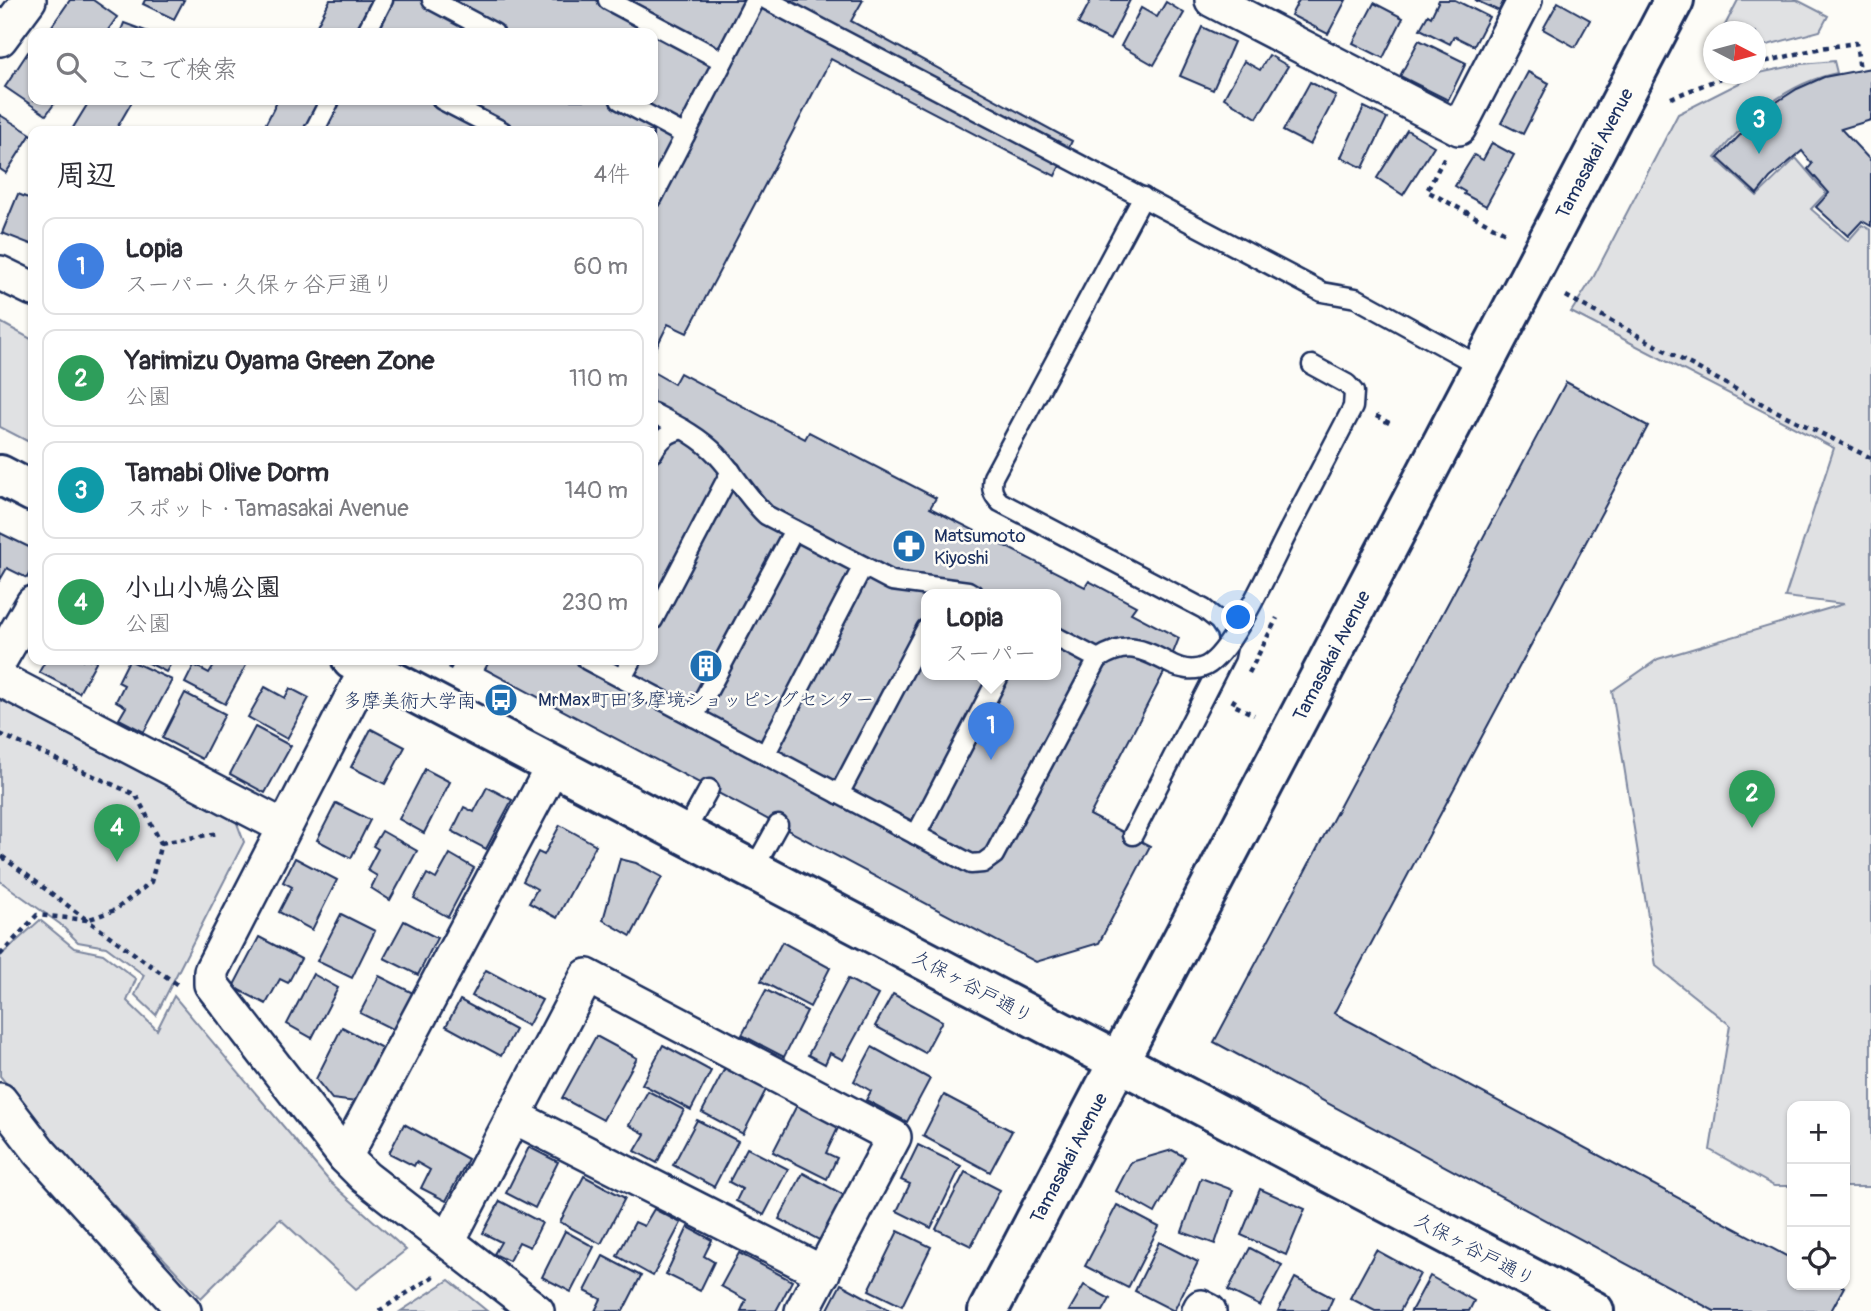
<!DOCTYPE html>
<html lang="ja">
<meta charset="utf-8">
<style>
:root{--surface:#fff;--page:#f7f7f7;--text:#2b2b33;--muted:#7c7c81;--line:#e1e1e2;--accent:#7c3aed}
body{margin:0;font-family:Pangolin,"Klee One",sans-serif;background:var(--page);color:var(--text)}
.controls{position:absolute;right:21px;bottom:21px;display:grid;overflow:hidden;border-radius:14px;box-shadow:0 2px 5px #0004}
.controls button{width:63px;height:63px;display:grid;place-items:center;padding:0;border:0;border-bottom:2px solid var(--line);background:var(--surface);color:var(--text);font:35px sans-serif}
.compass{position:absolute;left:1703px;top:21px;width:63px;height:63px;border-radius:50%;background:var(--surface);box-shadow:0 2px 5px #0004;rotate:96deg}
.you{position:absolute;left:1239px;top:618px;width:24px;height:24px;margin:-18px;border:5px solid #fff;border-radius:50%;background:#1a73e8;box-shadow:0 0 0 10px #1a73e833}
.badge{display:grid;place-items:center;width:46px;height:46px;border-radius:50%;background:var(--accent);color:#fff;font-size:23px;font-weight:700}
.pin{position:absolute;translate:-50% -58px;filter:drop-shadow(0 2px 4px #0008)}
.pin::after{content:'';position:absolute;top:37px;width:24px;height:21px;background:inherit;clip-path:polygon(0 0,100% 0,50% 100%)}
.popup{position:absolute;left:921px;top:589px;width:140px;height:91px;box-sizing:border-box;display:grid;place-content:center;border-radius:14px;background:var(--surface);filter:drop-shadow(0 2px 5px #0005);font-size:23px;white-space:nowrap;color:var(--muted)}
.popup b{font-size:26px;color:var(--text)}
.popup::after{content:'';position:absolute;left:50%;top:100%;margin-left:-14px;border:14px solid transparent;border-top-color:var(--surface)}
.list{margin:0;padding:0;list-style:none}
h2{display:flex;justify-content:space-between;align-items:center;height:91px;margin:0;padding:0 28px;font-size:30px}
h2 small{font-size:23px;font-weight:400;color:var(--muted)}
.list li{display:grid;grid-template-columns:46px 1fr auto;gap:21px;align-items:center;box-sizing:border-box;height:98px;margin:0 14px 14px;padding:0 14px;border:2px solid var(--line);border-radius:14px}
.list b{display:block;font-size:26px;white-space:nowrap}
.list p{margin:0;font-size:23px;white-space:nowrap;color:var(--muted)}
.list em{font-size:23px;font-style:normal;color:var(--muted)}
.icon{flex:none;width:38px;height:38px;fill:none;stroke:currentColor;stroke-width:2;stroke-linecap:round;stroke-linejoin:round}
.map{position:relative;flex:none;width:1871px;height:1311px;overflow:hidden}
.search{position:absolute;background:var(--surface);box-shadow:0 2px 5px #0004;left:28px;top:28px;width:630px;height:77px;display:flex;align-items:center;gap:18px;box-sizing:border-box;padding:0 24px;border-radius:14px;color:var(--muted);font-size:26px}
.panel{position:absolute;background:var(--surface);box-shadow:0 2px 5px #0004;left:28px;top:126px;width:630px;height:539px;border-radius:14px}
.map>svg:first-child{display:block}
</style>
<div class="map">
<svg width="1871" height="1311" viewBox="0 0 1871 1311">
<rect width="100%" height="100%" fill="#fdfcf7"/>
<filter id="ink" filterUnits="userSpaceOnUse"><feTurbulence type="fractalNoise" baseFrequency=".0143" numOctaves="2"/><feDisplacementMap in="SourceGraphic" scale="14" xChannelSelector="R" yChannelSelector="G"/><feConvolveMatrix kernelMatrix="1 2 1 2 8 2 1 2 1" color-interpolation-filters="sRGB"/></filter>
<g filter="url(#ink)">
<g fill="#e0e1e3" stroke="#7e88a0" stroke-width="2">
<path d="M1738,0h59l31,16 -8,15 -64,17v-16l-34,-1z"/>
<path d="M1834,61l3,12c-51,10 -90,46 -122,85l42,38 39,-38 30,35 -15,16 37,32 14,-16 9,5v957h-26v-81h-53v80h-18l-64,-36 20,-125 -74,-59 -44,-275 46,-32 186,-55 -59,-7 49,-149 -263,-136 23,-36 84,-162 81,-41 43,-9z"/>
<path d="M0,322l33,18v104l-33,-17z"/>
<path d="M0,699l235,119 9,24 -88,173 -21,-20 9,-20 -38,-28 -28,-5 -18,-18 -60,-43z"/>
<path d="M40,920l34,28 29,6 33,25 -9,22 30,29 17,-34 156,186 76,68 -50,39 -76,-70 -79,79 -150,-159 -51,-63v-120z"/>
<path d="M449,1280l38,31h-86z"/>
</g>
<g fill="#c9ccd3" stroke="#1b2f5e" stroke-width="2" fill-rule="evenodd">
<path d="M70,0h23l24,17 -11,16h-59z"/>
<path d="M145,0h39l-10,19 -31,-15z"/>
<path d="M330,0h533l-12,21 221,120 -17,35 -224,-117 -144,274 -19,-9 -15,30v-223h-391l16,-31h375v-67h-340z"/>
<path d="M1091,0h39l-20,40 -32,-16z"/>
<path d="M1299,0h47l-18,34 -37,-19z"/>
<path d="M1439,0h16l34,17 -15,29 -20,-10 -4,8 -30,-15 8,-14 3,2z"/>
<path d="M1475,0h29l-5,11z"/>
<path d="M1166,2l18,11 -30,52 -33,-19 20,-38 16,9z"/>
<path d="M1558,2l32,18 -15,27 -32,-18z"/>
<path d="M1374,3l29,15 -20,40 -30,-15z"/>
<path d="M124,23l27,10h-31z"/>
<path d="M1202,27l32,15 -21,48 -33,-14z"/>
<path d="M1419,40l47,23 -18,37 -48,-24z"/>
<path d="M28,52l5,3v45h24l-11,15 -41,-28z"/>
<path d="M1269,55l19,11 -31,52 -33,-20 20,-37 16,9z"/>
<path d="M1871,68v52l-30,9 30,32v65l-9,-5 -14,15 -32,-29 13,-14 -21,-24 4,-5 -10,-13 -32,27 -13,16 -39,-36 46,-48 33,-21 27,-12z"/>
<path d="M1528,72l21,11 -26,51 -22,-11z"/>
<path d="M1310,82l26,14 -26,49 -27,-14z"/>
<path d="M90,100h43l-18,31h-44z"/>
<path d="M1364,107l23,11 -24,50 -22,-11z"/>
<path d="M0,115l31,19 -25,39 -6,-4z"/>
<path d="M1407,130l27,16 -31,49 -26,-17z"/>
<path d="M1492,143l22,12 -28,51 -22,-12 1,-2 -10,-6 19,-31 9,5z"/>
<path d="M18,194l15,6v45l-31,-12z"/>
<path d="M653,372l21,12 6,-11 125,66 4,-7 127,66 -6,10 155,79 4,-6 47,25 -5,7 48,25 -10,25 -79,152 60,31 -51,97 -63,19 -551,-293 5,-9h163zM926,594h130v80h-130z"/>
<path d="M1566,382l82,44 -314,587 458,246v26h48l4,2 -13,24h-117l-500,-269z"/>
<path d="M0,533l33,16v17l-6,12 -20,-10 -7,12z"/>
<path d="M46,660h51l-18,33 -40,-21z"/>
<path d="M129,660l43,20 -28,52 -25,-13 7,-12 -10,-6 8,-16 -6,-3z"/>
<path d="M143,660h30l-7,12z"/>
<path d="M217,660h32l-24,44 -40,-21 9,-18 15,8z"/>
<path d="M265,687l20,11 5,-10 19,10 -22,41 -39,-22z"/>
<path d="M185,693l40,21 -23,45 -40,-21z"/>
<path d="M255,727l36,19 -26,47 -35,-19z"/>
<path d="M371,729l34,18 -20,37 -34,-17z"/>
<path d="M425,769l25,13 -26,51 -25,-14z"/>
<path d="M487,787l25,13 -26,49 -34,-18 12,-24 10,5z"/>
<path d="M336,803l34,17 -19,38 -34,-18z"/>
<path d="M560,825l36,20 -39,73 -28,-15 8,-14 -14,-8 15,-29 6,3z"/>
<path d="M382,831l35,20 -27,49 -19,-12 6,-12 -10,-6 11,-21 -5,-3z"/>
<path d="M450,854l24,14 -26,49 -34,-19 13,-24 9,5z"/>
<path d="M295,858l42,22 -25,50 -33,-18 13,-25 -9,-5z"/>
<path d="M620,859l16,4 26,14 -31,59 -28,-16z"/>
<path d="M341,914l34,17 -23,47 -35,-17z"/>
<path d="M404,921l33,17 -19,37 -34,-17z"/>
<path d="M259,937l42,22 -13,24 -8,-4 -14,25 -33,-17z"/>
<path d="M782,942l48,26 -20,39 -49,-26z"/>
<path d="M486,970l56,30 -14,26 -56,-30z"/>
<path d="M313,974l25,14 -26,50 -25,-14z"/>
<path d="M379,976l34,17 -19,37 -34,-17z"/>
<path d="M848,979l30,16 -35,65 -13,-7 -5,11 -17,-9z"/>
<path d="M766,990l41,21 -23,46 -42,-22z"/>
<path d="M893,994l49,27 -17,32 -50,-27z"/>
<path d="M460,1000l55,30 -14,26 -55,-30z"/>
<path d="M342,1027l40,21 -26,54 -24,-3 -16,-20z"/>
<path d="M596,1036l41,22 -34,62 -41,-22z"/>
<path d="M663,1045l48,26 -20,39 -49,-26z"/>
<path d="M872,1047l58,32 -23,43 -41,-22 5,-9 -17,-10z"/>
<path d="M726,1066l41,22 -24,46 -41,-22z"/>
<path d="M648,1091l36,19 -27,53 -22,-12 10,-17 -16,-9z"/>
<path d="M944,1095l68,36 -22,41 -67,-36z"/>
<path d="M797,1105l42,21 -13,27 11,5 -10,21 -54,-27z"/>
<path d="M697,1120l41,21 -24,46 -41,-22z"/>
<path d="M404,1124l64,35 -22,42 -25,-13 9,-18 -14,-8 -2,4 -25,-13z"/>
<path d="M918,1145l43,21 -30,62 -34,-17 13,-27 -9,-4z"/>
<path d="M529,1147l29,15 -23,46 -29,-15z"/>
<path d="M747,1148l41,21 -24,46 -28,-14 6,-12 -13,-7z"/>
<path d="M1172,1150l13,7 -30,56 -39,-22 15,-29z"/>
<path d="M965,1172l35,18 -29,56 -35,-17z"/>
<path d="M803,1173l41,22 -23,46 -42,-22z"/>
<path d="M584,1176l41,22 -24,46 -41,-22z"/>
<path d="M1201,1178l32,12 -18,54 -33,-12z"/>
<path d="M1260,1189l45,20 -19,46 -45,-20z"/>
<path d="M500,1201l42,22 -12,24 -11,-5 -10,19 -15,-7 7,-12 -18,-9z"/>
<path d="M1117,1205l42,22 -31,61 -43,-22z"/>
<path d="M654,1209l27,14 -28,53 -36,-20 18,-34 9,4z"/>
<path d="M688,1227l24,13 -8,16 10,6 -14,29 -34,-17z"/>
<path d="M565,1231l29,16 -23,45 -29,-15z"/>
<path d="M898,1231l33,16 -29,59 -33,-16z"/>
<path d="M1159,1242l39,20 -24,49 -39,-20z"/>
<path d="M1250,1248l32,17 -22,41 -32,-16z"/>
<path d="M1376,1250l44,24 -20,37h-25l-25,-13z"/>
<path d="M739,1253l53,28 -16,30h-35l5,-11 -25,-14z"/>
<path d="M603,1256l38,20 -18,35h-28l6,-12 -16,-8z"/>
<path d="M1430,1276l44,25 -5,10h-58z"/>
<path d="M1295,1278l38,20 -6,13h-49z"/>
<path d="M841,1284l50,27h-64z"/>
<path d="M1084,1285l26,14 -7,12h-34z"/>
</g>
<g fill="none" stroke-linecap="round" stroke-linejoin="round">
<defs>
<g id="lane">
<path d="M432,0l62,33"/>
<path d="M608,0l115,61"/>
<path d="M767,0l555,292 34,6 124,68"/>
<path d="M366,33l17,-33"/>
<path d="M442,100l60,31"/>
<path d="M620,100l65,35"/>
<path d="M314,131l16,-31"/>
<path d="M653,197l102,-197"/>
<path d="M653,413c23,12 46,23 64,42 18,19 30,42 49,60l126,66 76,10 5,3"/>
<path d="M653,452c7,-13 16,-20 30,-23"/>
<path d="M1289,530l64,-123 1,-15 -7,-8 -35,-19"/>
<path d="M653,620l78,-149"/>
<path d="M1098,659c29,-18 42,-11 71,4"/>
<path d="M587,660l384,204 12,-1 11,-8 104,-196 -42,-22"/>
<path d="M622,678l10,-18"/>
<path d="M694,717l100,-187"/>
<path d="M765,755l98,-189"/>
<path d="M839,794l87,-165"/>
<path d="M684,834l25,-45"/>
<path d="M916,835l84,-161"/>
<path d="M1133,835l92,-180 3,-14 -2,-10 -7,-10 -15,-12 -204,-107c-8,-8 -9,-14 -7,-25l150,-280"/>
<path d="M753,870l25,-45"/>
</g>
<g id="street">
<path d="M1212,0l247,128 66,-128"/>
<path d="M0,39l29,-39"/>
<path d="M0,273l33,16"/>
<path d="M0,660l33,-57"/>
<path d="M371,660l-160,311v13l134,173 20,20 172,134"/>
<path d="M0,679l284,148"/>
<path d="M0,1100l40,52 144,159"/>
<path d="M513,1116l310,157"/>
<path d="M345,1157l208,-391"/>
<path d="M448,1241l139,-265 307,161 -92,174"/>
<path d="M1199,1311l2,-4 8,4"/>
</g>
<g id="secondary">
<path d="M0,475l33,17"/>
<path d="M352,660l1242,651"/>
<path id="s1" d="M988,1311l686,-1311"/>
</g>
</defs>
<use href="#lane" stroke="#1b2f5e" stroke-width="23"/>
<use href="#street" stroke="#1b2f5e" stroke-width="38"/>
<use href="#secondary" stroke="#1b2f5e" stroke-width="44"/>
<g stroke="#1b2f5e" stroke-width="4.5" stroke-dasharray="5 5" stroke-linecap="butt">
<path d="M1756,64l65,-16 35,-5 4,27"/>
<path d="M1671,98l60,-24"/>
<path d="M1444,158l-17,33 80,43"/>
<path d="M1566,296l202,111 103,51"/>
<path d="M1376,416l17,9"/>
<path d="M449,669l5,-9"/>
<path d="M1249,673l28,-55"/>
<path d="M1235,699l-3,5 22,11"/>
<path d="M0,734l136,61 25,48 -10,39 -36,28 -28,10 -87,-65"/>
<path d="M161,843l58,-10"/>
<path d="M0,955l37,-40 50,5 91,65"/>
<path d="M379,1311l53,-34 3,-6"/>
</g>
<use href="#lane" stroke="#fdfcf7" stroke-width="18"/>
<use href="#street" stroke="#fdfcf7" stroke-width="33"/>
<use href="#secondary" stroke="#fdfcf7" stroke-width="38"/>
<defs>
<path id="lane-bridge" d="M1169,663c11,6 25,9 37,3 27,-13 67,-106 83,-136"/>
</defs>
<use href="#lane-bridge" stroke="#1b2f5e" stroke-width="23" stroke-linecap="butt"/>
<use href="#lane-bridge" stroke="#fdfcf7" stroke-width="18"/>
</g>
</g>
<defs>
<symbol id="pharmacy-disc" viewBox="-11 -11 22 22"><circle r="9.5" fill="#1f6fb2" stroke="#fdfcf7"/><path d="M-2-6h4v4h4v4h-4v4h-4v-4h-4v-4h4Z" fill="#fff"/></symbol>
<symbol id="building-disc" viewBox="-11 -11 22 22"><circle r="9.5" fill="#1f6fb2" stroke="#fdfcf7"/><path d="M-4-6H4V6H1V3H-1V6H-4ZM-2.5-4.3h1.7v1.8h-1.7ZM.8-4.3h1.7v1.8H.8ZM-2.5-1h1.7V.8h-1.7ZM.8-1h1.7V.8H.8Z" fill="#fff"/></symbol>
<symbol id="bus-disc" viewBox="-11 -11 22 22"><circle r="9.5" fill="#1f6fb2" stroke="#fdfcf7"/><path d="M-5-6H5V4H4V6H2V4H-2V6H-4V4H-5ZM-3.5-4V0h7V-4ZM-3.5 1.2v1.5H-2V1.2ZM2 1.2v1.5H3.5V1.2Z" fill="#fff"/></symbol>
</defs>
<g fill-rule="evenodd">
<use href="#pharmacy-disc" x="890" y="527" width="38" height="38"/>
<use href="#building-disc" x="687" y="647" width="38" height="38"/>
<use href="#bus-disc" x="482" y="681" width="38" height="38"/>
</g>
<g text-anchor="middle" stroke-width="5" stroke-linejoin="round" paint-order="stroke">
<g font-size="19" fill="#1b2f5e" stroke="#fdfcf7">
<text dy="7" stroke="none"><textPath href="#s1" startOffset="1307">Tamasakai Avenue</textPath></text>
<text dy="7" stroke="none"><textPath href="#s1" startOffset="740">Tamasakai Avenue</textPath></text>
<text transform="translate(973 986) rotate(28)" y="7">久保ヶ谷戸通り</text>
<text dy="7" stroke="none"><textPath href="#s1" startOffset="173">Tamasakai Avenue</textPath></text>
<text transform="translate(1475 1249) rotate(28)" y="7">久保ヶ谷戸通り</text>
</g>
<g font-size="19" fill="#1b2f5e" stroke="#fdfcf7" text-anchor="start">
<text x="934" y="542">Matsumoto<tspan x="934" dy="22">Kiyoshi</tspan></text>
<text x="706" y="706" text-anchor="middle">MrMax町田多摩境ショッピングセンター</text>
<text x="476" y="707" text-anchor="end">多摩美術大学南</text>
</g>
</g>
</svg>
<div class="controls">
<button>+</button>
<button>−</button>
<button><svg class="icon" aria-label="locate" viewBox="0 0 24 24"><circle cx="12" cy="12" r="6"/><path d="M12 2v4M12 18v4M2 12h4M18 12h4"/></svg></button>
</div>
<svg class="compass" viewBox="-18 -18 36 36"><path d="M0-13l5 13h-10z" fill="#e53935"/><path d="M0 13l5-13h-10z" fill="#7c7c81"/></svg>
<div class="you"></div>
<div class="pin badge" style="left:991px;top:760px;background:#3f7fe0">1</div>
<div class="popup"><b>Lopia</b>スーパー</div>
<div class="pin badge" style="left:1752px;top:828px;background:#2e9e5b">2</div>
<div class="pin badge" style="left:1759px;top:154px;background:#0f9aa8">3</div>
<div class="pin badge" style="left:117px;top:862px;background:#2e9e5b">4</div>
<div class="search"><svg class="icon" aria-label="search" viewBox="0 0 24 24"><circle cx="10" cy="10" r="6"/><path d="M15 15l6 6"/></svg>ここで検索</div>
<section class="panel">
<h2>周辺<small>4件</small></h2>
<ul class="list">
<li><span class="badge" style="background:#3f7fe0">1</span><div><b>Lopia</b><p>スーパー · 久保ヶ谷戸通り</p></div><em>60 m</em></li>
<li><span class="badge" style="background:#2e9e5b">2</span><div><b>Yarimizu Oyama Green Zone</b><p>公園</p></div><em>110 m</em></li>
<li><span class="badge" style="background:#0f9aa8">3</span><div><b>Tamabi Olive Dorm</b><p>スポット · Tamasakai Avenue</p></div><em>140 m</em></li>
<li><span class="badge" style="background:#2e9e5b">4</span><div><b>小山小鳩公園</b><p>公園</p></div><em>230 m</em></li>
</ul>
</section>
</div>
